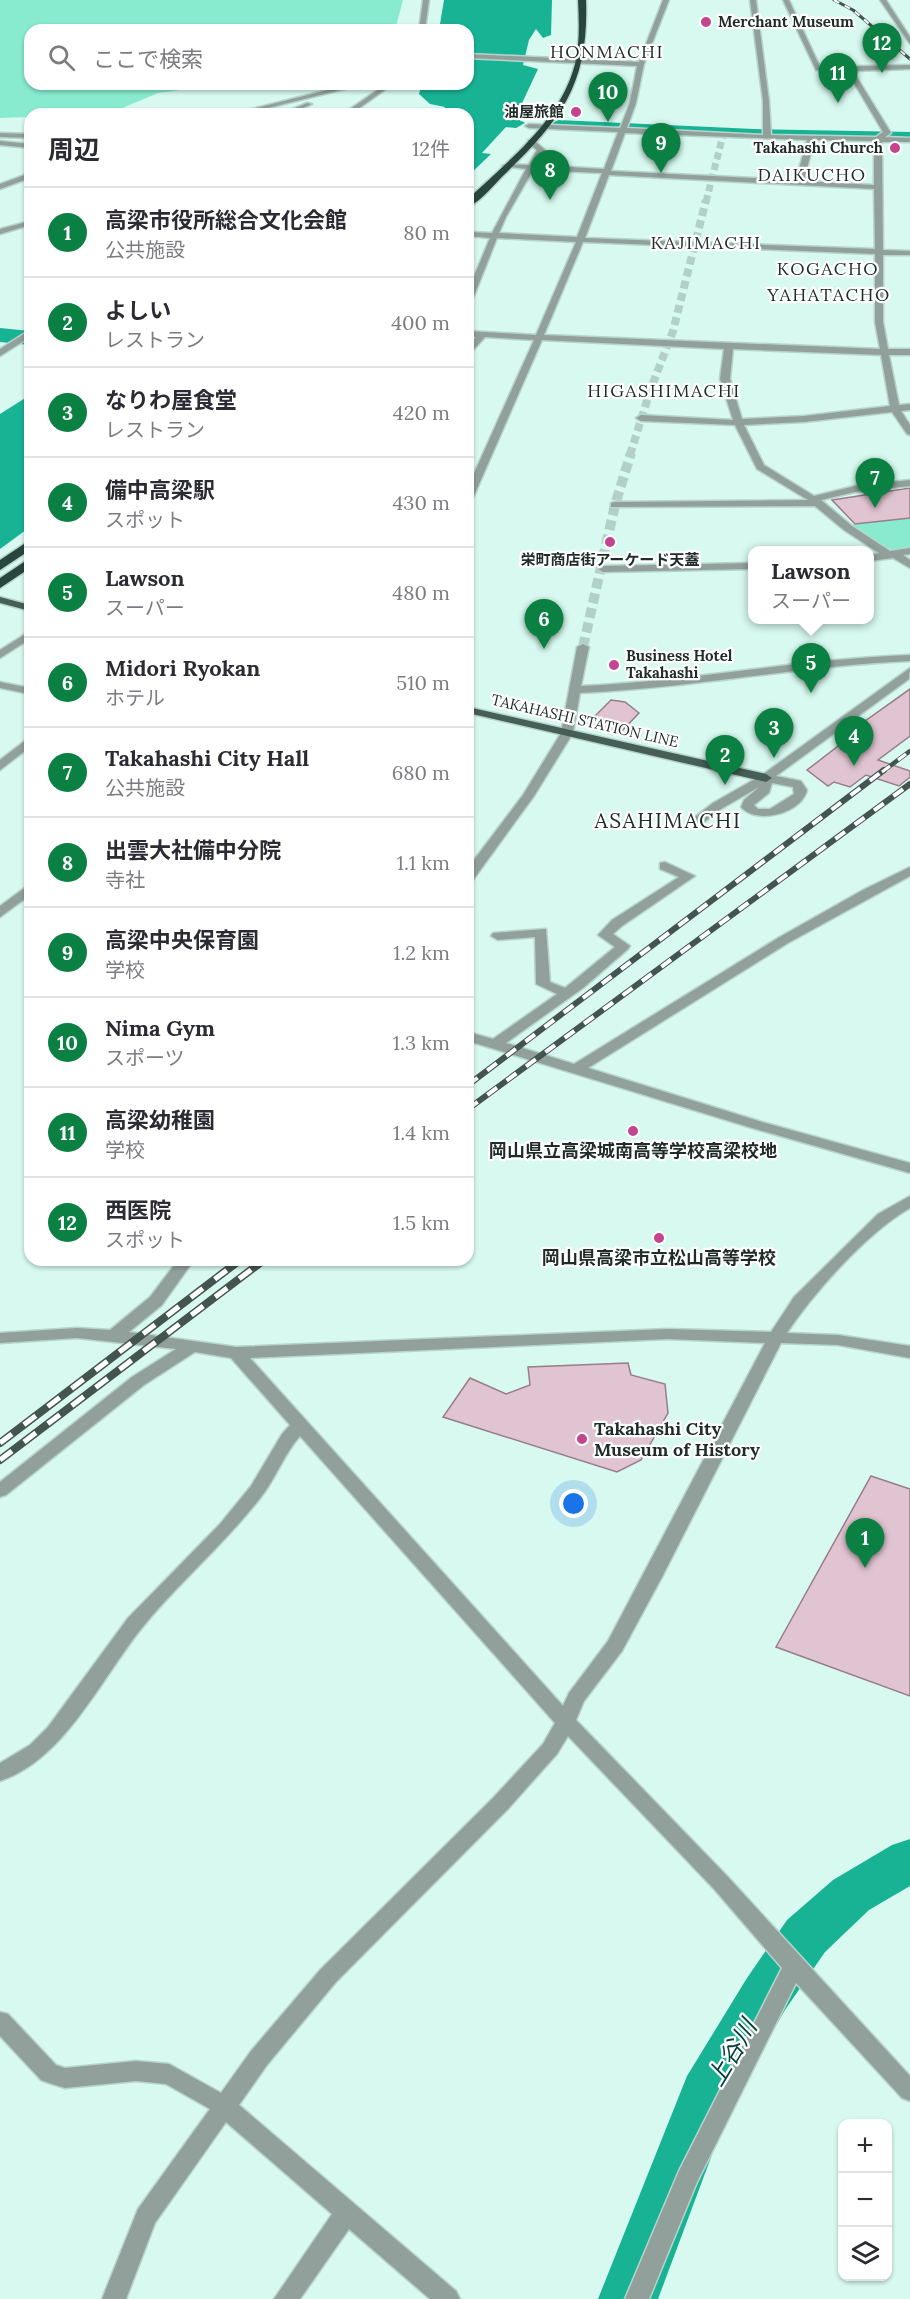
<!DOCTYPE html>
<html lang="ja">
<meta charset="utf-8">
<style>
:root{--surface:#fff;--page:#f2f2f3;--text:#2b2b33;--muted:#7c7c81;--line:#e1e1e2;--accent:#0b8043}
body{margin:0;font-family:Lora,"Noto Sans JP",serif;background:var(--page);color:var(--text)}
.controls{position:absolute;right:18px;bottom:18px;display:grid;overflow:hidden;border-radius:12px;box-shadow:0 2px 4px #0004}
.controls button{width:54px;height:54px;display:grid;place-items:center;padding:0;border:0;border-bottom:2px solid var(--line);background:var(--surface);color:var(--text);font:30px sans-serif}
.you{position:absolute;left:574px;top:1504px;width:21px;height:21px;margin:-15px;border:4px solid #fff;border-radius:50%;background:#1a73e8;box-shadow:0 0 0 9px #1a73e833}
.badge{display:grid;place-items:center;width:39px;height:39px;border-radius:50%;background:var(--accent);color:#fff;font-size:20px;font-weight:700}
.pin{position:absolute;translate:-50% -50px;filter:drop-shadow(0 2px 3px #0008)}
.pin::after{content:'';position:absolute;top:32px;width:21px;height:18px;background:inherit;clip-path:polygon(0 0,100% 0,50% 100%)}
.popup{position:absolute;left:748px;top:546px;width:126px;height:78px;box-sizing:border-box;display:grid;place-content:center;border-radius:12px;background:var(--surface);filter:drop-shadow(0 2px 4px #0005);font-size:20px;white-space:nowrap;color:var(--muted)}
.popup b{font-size:22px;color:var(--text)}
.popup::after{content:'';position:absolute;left:50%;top:100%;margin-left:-12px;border:12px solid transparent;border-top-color:var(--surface)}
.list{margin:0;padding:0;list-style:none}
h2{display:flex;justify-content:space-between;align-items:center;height:78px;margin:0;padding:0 24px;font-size:26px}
h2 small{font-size:20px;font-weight:400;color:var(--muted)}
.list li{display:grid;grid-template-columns:39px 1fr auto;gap:18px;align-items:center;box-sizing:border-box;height:90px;padding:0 24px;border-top:2px solid var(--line)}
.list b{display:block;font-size:22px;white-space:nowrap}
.list p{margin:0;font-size:20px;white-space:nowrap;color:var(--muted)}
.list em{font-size:20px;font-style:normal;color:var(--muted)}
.icon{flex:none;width:33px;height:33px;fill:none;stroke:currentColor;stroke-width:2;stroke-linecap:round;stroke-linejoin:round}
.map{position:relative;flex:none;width:910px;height:2299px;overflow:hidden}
.search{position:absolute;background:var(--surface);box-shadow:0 2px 4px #0004;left:24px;top:24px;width:450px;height:66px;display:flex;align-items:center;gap:15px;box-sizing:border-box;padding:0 21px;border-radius:18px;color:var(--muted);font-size:22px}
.panel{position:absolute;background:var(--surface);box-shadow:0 2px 4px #0004;left:24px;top:108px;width:450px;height:1158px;border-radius:18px}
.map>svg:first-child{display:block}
</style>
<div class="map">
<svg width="910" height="2299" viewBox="0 0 910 2299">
<rect width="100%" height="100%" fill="#d7f9ef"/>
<g fill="#88ebd0">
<path d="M0,0h403l-8,30h-365v54h195l-67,9 -50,21h-78v3l-30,1z"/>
<path d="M910,518v30c-28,6 -39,-8 -60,-23z"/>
</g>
<g fill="#18b395">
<path d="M444,0h108l-1,35 -8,3 -7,-9 -7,11 -6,25 15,4 -22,47 -34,37 9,1 -23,22v-62h-28l5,-7 -15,-3 -11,-10 3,-10h46v-54h-29z"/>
<path d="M30,395v132l-30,22v-135z"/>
</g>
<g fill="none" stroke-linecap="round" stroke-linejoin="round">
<g fill="#18b395" fill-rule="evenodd">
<path d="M484,116l32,2 9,5 -9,5 -38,-3 -3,-4 3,-4z"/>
<path d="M558,120l196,9 156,3v10l-156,-3 -202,-10 -3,-4z"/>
<path d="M0,328l30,3v14l-30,-3z"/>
<path d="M910,1839v47l-41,24 -44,42 -40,58 -54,94 -73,195h-60l89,-223 60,-98 40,-58 46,-40 59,-35z"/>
</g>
</g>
<g fill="#e1c4d1" stroke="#987d89" stroke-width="1.5">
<path d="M910,488v30l-55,6 -23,-24z"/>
<path d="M910,689v47l-32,24 32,11v6l-11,9 -33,-11 -16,12 -16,-5 -6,4 -21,-16 35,-27 -5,-2z"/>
<path d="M611,700l14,2 14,11 -19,20 -34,-8z"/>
<path d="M628,1363l3,12 34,9 3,29 -27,47 -24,12 -174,-55 27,-39 36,16 24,-9 -2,-18z"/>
<path d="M871,1476l39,13v207l-134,-49z"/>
</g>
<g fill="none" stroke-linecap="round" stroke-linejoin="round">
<path stroke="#b2d0c7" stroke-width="7" stroke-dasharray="7 4" stroke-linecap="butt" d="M706,202l17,-67"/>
<path stroke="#b2d0c7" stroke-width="8" stroke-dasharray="8 4.5" stroke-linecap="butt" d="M630,455l20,-64 23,-60 33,-131"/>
<path stroke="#b2d0c7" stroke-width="10" stroke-dasharray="10 5" stroke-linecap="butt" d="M583,647l32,-142 16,-52"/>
<defs>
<g id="minor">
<path d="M423,0h6l-4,30h-6z"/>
<path d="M663,0h6l-25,64 -8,39 -9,25 136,7v-34l-13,-101h6l13,101 2,34 105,2 7,-5 -36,-61 -31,-1 -33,-70h6l31,67 90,-2v4l-57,2 38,62 -6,4 25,1v4h-28l1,108 27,1v4h-27v67l5,27h22v6h-21l10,50 11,-1v6l-9,1 9,14v10l-3,-1 -15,-22 -88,10 -60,3 20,40 50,31 41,-10 55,-6v6l-55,6 -34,8 31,26 38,25 20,-3v6l-7,1 7,5v8l-17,-10 -23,3v-6l9,-2 -35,-23 -29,-24 -204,1v-4l4,-1 193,-2 -51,-31 -22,-44 -94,-4 -5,-3 5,-3 92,5 -13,-41 4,-30 -182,-9 -69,158 -5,3v-14l66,-147 -49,-3 -17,19v-9l8,-10h-8v-6l68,4 40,-93 -79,-4 -25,63 -4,3v-13l22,-53 -22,-2v-4l24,1 34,-64 -24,-3 4,-2 23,1 8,-15 -9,-6v-4h6l11,10 -9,15 68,4 14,-37 -89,-4 -4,-2 4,-2 91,4 10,-25 7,-37 -169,-8v-4l171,8zM625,133l182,7 -11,40 -185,-9zM814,140l60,1v44l-70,-4zM533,170l69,3 -25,64 -78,-4 7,-16zM609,175l265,14 1,60 -290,-11zM583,242l292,12v68l5,27 -336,-14zM733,349l148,6 9,51 -86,10 -62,3 -12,-40z"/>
<path d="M880,0h6l24,37v7z"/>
<path d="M386,84h7l-42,30h-8z"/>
<path d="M347,85l2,3 -105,26h-12z"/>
<path d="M307,103l5,1 -22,10h-9z"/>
<path d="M0,133l30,1v4l-30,-1z"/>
<path d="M0,141l30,3v4l-30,-3z"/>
<path d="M30,173v5l-30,11v-5z"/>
<path d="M30,221v4l-30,9v-5z"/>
<path d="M30,330v7l-30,19v-7z"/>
<path d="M752,563v6l-149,3 -5,-3 5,-3z"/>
<path d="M30,631v8l-30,19v-8z"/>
<path d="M583,644l6,3 -8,39c111,-5 219,-27 329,-31v6c-111,5 -219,27 -330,32l-7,40 -39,63 -61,84 -5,1v-13l55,-73 38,-62 16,-86z"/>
<path d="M910,668l-1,11 -133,97 25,5 6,9c-4,22 -49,36 -66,17l3,-7 15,-13 -38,22 -18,14h-8v-6l18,-14 49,-28zM772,783l21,4 1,7 -24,15h-12l-4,-4 15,-12z"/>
<path d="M0,682l30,6v6l-30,-6z"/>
<path d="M30,737v10l-30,23v-10z"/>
<path d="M665,862l30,14 -73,50 -9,8 17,12 -2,3 -45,39 -77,55 68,21 204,-126 85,-48 47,-23v9l-122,67 -200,125 174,54 148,41v10l-158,-45 -284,-87v-9l25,7 64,-45 -21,-10 -1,-47 -37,3 -7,-4 2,-3 53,-4 4,53 15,6 50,-41 -17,-12 14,-15 67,-43 -19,-8v-6z"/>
<path d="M30,884v11l-30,22v-11z"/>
<path d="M910,1196v12c-42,24 -96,84 -123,125l51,2 72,11v12l-72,-13 -57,-2 -119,234 -40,74 -38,50 -8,19 152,157 182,199v25l-8,-3 -106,-115 -99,199 -48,117h-24l54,-128 103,-203 -68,-79 -146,-153 -11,18 -50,56 -171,172 -69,83 -28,40 217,186 4,8h-30l-81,-70 -49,70h-26l58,-85 -106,-92 -71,101 -29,76h-24l36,-90 72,-100 -44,-25 -30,-3 -71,7 -16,-5 -8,-3 -41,-44v-24l8,2 48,51 9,3 71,-7 33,3 52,29 30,-42 69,-81 173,-172 50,-54 12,-21 -255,-287c-16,18 -24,42 -39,61 -37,48 -83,86 -120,132 -40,50 -77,131 -141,152v-18l30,-18 18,-18 80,-109 92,-94 31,-38 31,-52 8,-9 -59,-67 -36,-6 -51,33 -138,110 -6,2v-15l132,-105 44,-28 -99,-11 -77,5v-10l77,-5 33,2 40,-33 28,-37h16l-32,45 -33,27 107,15 432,-18 103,3 23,-35 84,-83zM668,1339l97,4 -157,298 -39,52 -6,13 -313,-348z"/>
</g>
<g id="major">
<path d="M0,597l30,8v6l-30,-8z"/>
<path d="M468,707l298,67 6,4 -6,4 -298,-69z"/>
</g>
<g id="highway">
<path d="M578,0h8c3,82 -23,118 -80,173 -11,10 -24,28 -38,34v-8c40,-38 93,-79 107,-135 5,-21 4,-43 3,-64z"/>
<path d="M30,540v10l-30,20v-10z"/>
<path d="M30,558v10l-30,20v-10z"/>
</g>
</defs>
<use href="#minor" stroke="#b6d4cb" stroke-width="3"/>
<use href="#major" stroke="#b6d4cb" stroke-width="3"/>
<use href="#highway" stroke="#b6d4cb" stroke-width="3"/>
<use href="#minor" fill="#92a09b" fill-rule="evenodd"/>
<use href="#major" fill="#455e56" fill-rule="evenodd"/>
<use href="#highway" fill="#29463e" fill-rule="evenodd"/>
<defs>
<path id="rail-far3" d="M834,0l19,10 57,49"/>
<path id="rail-far2" d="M882,772l28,-21"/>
<g id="rail-far1">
<path d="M468,1085l416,-315"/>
<path d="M468,1109l442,-325"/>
</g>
<g id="rail">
<path d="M0,1443l240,-183"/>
<path d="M0,1460l264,-200"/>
</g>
</defs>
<use href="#rail-far3" stroke="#445550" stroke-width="3"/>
<use href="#rail-far2" stroke="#445550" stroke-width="4.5"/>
<use href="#rail-far1" stroke="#445550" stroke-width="6"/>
<use href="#rail" stroke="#445550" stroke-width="8"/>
<use href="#rail-far3" stroke="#fff" stroke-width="2" stroke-dasharray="6" stroke-linecap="butt"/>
<use href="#rail-far2" stroke="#fff" stroke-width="3" stroke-dasharray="10" stroke-linecap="butt"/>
<use href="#rail-far1" stroke="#fff" stroke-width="4" stroke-dasharray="12" stroke-linecap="butt"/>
<use href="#rail" stroke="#fff" stroke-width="5" stroke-dasharray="15" stroke-linecap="butt"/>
</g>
<g fill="#c4448f" stroke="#fff" stroke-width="2">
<circle cx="706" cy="22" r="6"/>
<circle cx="576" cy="112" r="6"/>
<circle cx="895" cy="148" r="6"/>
<circle cx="610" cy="542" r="6"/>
<circle cx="614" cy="665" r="6"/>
<circle cx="633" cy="1131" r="6"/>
<circle cx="659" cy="1238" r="6"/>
<circle cx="582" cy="1439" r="6"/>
</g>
<g text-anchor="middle" stroke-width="4.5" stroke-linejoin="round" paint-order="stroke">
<g font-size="15" font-weight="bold" fill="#1f2c28" stroke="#fff" text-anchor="start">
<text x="718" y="27">Merchant Museum</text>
<text x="564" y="117" text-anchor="end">油屋旅館</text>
<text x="883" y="153" text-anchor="end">Takahashi Church</text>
<text x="610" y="565" text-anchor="middle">栄町商店街アーケード天蓋</text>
<text x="626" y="661">Business Hotel<tspan x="626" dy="17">Takahashi</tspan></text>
</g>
<g font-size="15" fill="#1f2c28" stroke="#fff">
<text transform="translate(585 721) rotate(13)" y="5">TAKAHASHI STATION LINE</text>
</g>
<g font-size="18" letter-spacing="1.5" fill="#1f2c28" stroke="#fff">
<text x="607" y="58">HONMACHI</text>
<text x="812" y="181">DAIKUCHO</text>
<text x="706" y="249">KAJIMACHI</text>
<text x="828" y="275">KOGACHO</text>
<text x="829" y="301">YAHATACHO</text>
<text x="664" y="397">HIGASHIMACHI</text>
</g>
<g font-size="18" font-weight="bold" fill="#1f2c28" stroke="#fff">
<text x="633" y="1157">岡山県立高梁城南高等学校高梁校地</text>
<text x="659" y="1264">岡山県高梁市立松山高等学校</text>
<text x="594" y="1435" text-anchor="start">Takahashi City<tspan x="594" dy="21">Museum of History</tspan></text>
</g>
<g font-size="21" letter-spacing="1.5" fill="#1f2c28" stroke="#fff">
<text x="668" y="828">ASAHIMACHI</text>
</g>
<g font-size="24" font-style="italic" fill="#064437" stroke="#fff">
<text transform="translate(732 2053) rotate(-59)" y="8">上谷川</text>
</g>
</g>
</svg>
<div class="controls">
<button>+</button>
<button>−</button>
<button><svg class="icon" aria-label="layers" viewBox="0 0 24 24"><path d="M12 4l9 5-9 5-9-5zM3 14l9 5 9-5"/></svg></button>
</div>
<div class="you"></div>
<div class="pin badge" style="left:865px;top:1568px">1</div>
<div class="pin badge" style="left:725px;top:785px">2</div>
<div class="pin badge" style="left:774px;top:758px">3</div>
<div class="pin badge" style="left:854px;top:766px">4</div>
<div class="pin badge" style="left:811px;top:693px">5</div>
<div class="popup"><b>Lawson</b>スーパー</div>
<div class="pin badge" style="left:544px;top:649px">6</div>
<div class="pin badge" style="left:875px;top:508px">7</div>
<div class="pin badge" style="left:550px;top:200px">8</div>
<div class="pin badge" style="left:661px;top:173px">9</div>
<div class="pin badge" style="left:608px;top:122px">10</div>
<div class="pin badge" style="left:838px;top:103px">11</div>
<div class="pin badge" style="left:882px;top:73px">12</div>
<div class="search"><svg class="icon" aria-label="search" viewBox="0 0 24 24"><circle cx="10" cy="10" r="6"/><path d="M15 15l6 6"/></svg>ここで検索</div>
<section class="panel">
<h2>周辺<small>12件</small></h2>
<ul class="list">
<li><span class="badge">1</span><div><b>高梁市役所総合文化会館</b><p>公共施設</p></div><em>80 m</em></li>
<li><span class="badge">2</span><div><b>よしい</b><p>レストラン</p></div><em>400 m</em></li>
<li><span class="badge">3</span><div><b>なりわ屋食堂</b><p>レストラン</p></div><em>420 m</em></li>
<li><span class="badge">4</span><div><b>備中高梁駅</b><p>スポット</p></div><em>430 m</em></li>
<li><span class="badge">5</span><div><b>Lawson</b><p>スーパー</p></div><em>480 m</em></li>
<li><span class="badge">6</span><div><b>Midori Ryokan</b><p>ホテル</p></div><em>510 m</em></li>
<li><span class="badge">7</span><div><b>Takahashi City Hall</b><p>公共施設</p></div><em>680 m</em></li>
<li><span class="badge">8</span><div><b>出雲大社備中分院</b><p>寺社</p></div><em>1.1 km</em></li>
<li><span class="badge">9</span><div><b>高梁中央保育園</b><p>学校</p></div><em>1.2 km</em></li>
<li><span class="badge">10</span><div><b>Nima Gym</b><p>スポーツ</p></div><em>1.3 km</em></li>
<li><span class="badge">11</span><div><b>高梁幼稚園</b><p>学校</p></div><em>1.4 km</em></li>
<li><span class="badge">12</span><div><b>西医院</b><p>スポット</p></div><em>1.5 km</em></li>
</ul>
</section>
</div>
